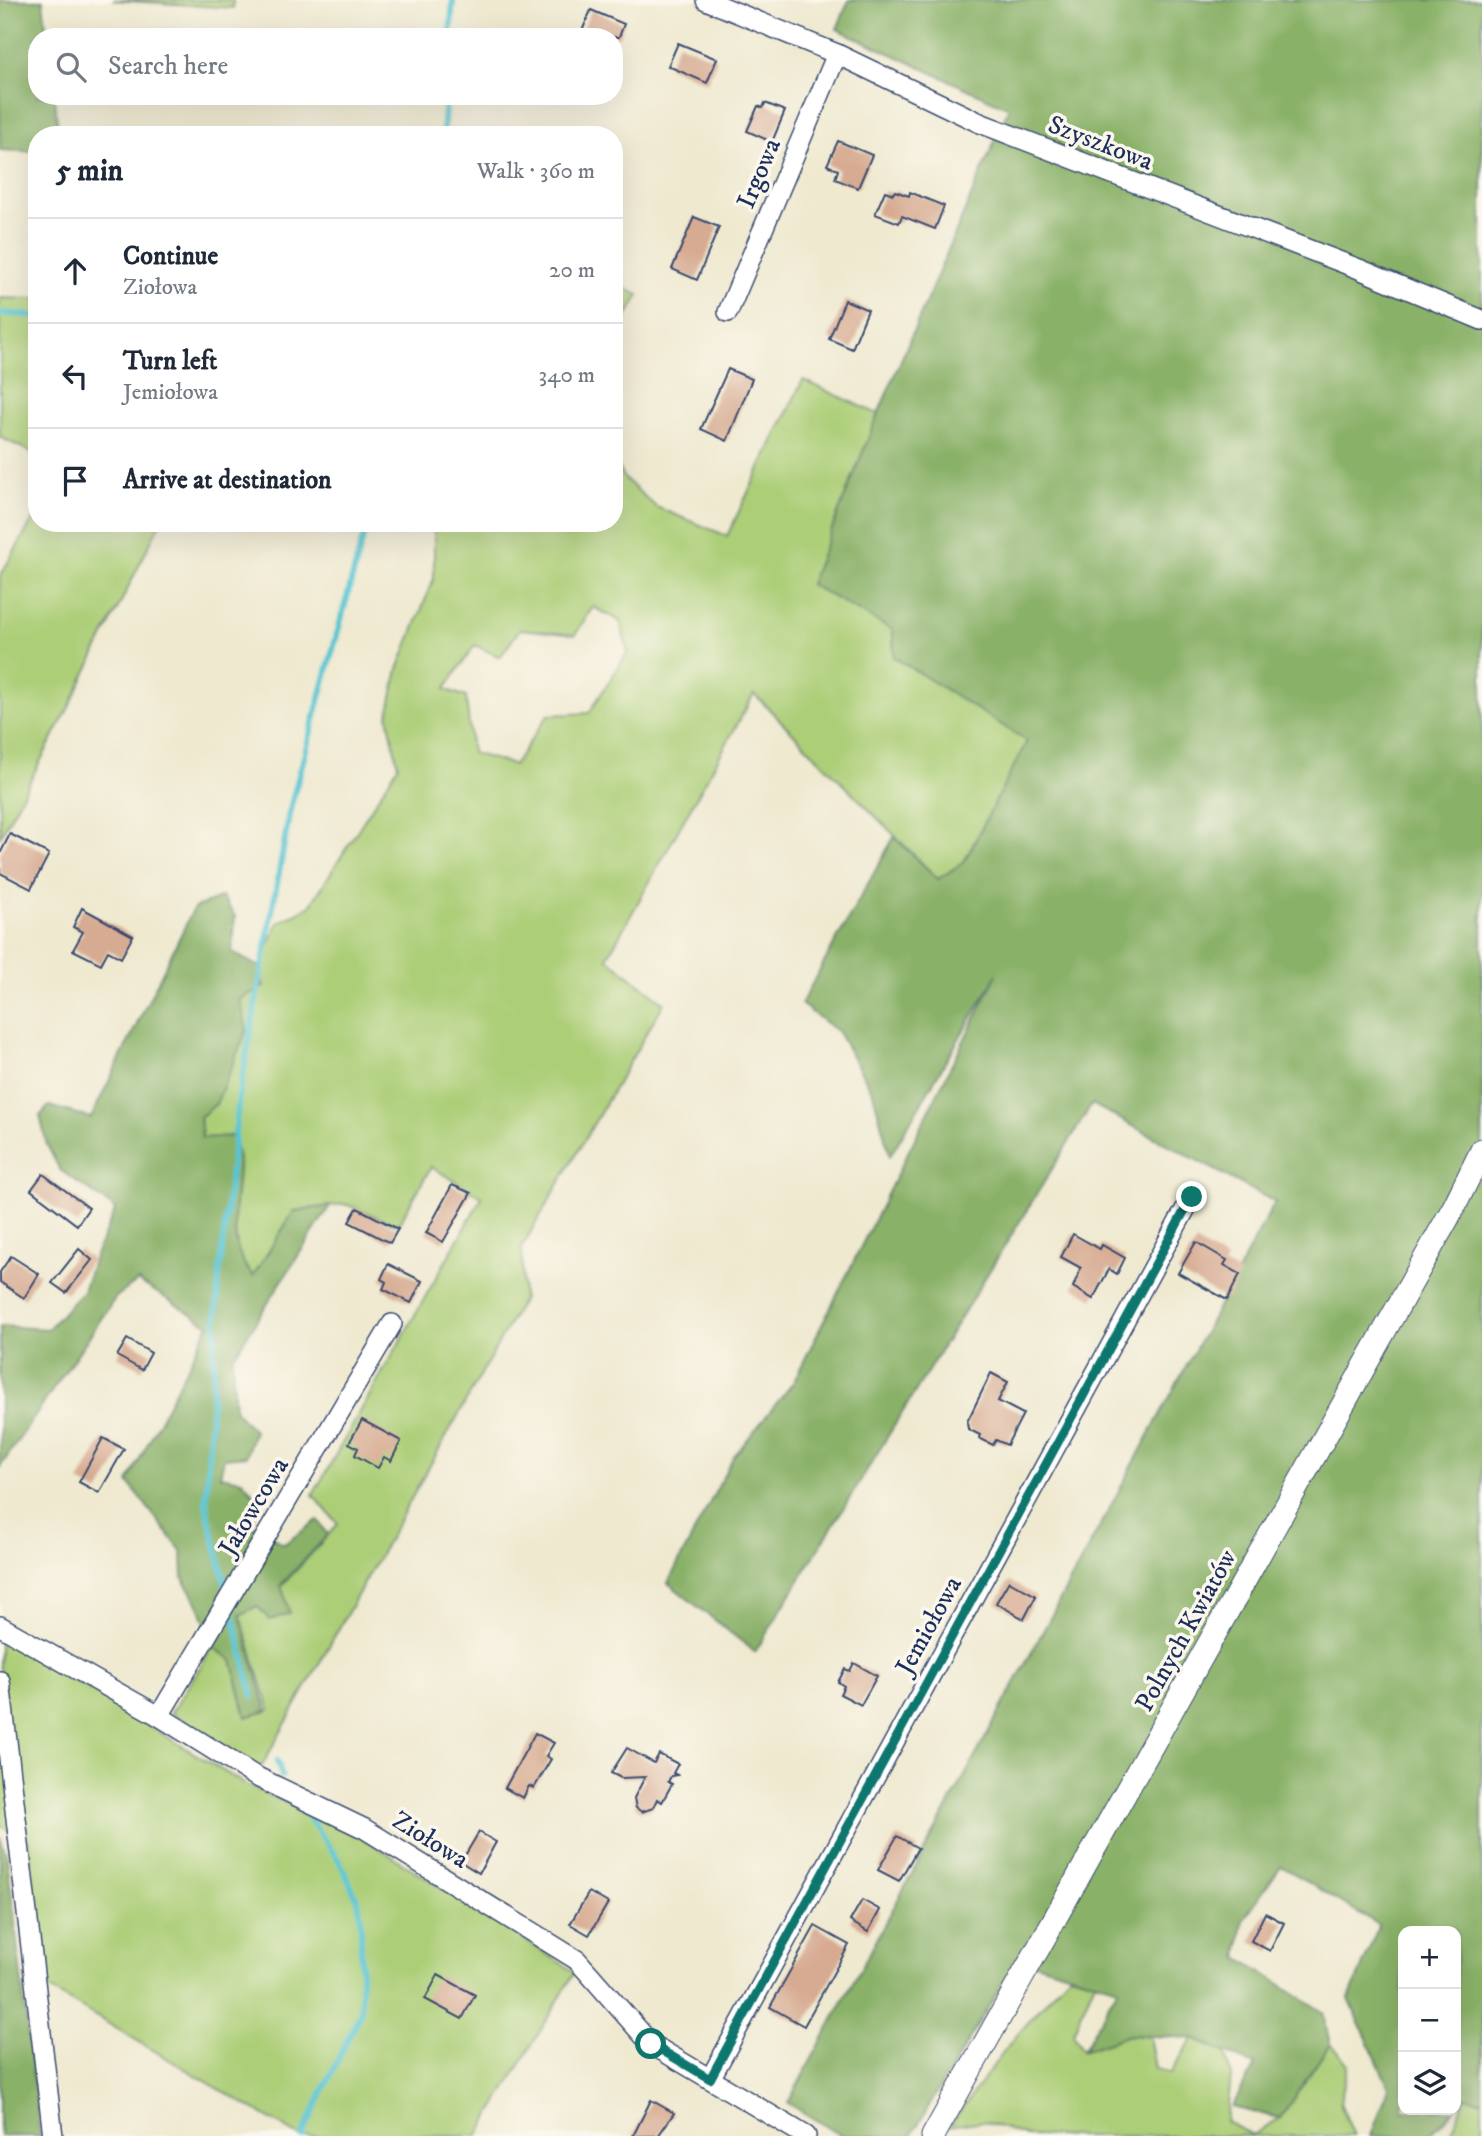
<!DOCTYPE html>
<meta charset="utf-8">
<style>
:root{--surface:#fff;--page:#f2f2f3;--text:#1f2937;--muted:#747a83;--line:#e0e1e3}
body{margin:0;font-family:"IM FELL DW Pica",serif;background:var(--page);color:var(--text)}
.controls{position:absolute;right:21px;bottom:21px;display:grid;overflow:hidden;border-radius:14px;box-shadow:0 7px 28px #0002}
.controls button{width:63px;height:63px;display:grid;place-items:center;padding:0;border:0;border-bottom:2px solid var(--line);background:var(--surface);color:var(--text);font:35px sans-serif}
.stop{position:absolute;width:21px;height:21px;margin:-16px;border:5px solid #0f766e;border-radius:50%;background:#fff}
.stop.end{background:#0f766e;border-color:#fff;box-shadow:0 2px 7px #0008}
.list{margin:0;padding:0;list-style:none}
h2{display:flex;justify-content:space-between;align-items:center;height:91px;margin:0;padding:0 28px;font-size:30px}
h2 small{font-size:23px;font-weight:400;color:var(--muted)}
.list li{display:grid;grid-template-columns:46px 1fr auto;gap:21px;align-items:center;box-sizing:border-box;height:105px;padding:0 28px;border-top:2px solid var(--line)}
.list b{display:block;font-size:26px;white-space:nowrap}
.list p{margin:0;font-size:23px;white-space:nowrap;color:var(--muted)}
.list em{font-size:23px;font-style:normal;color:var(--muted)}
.icon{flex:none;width:38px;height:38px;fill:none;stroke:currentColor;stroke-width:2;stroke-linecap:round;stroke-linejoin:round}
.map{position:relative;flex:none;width:1482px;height:2136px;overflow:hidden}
.search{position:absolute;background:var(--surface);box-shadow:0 7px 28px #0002;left:28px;top:28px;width:595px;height:77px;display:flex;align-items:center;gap:18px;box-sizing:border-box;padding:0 24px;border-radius:28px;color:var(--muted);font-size:26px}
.panel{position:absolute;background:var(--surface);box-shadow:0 7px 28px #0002;left:28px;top:126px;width:595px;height:406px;border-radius:28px}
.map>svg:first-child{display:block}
</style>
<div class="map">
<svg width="1482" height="2136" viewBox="0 0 1482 2136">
<rect width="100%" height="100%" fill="#fbf7ec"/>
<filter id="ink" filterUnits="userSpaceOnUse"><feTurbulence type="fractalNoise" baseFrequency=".0143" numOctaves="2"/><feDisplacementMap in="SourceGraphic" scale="14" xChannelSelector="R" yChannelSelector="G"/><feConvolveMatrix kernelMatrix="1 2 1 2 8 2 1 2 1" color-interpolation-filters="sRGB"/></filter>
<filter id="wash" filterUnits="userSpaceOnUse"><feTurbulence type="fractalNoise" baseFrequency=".00686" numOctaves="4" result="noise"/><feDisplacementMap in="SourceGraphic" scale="28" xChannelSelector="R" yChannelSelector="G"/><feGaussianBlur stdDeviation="1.57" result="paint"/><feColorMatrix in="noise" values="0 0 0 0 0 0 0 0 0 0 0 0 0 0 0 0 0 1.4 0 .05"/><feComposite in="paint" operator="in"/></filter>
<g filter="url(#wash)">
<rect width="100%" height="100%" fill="#efe9d0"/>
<g fill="#acce77" stroke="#647e6a" stroke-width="2" fill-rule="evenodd">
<path d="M113,0h120v8z"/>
<path d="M614,284l25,11 -17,30 -8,6z"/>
<path d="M0,298l37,1v156l-37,-18z"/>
<path d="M803,380l75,34 -68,170 83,46 1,27 134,84 -64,121 -26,17 -184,-185 -147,264 57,45 -142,244 1,52 -264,472 -88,-58 42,-66 19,13 14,56 24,-6 -30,-95c40,-20 68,-59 98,-91l-25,-29 169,-298 -51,-30 -33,58 -53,-21 -51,7 -41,66 -14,-18 -6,-43 5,-54 -4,-26 -32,2 -2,-21 16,-13 30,-74 -6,-31 23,-12 -4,-20 19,-44 32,-17 88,-140 -10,-50 10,-47 36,-91v-55h180v-64l10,19 32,29 71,29zM593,607l27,14 8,31 -39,61 -41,2 -34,50 -42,-12 -6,-56 -21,-8 30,-44 25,12 20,-28 55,6z"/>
<path d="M37,513v10h123l-92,186 -68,128v-261z"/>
<path d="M0,1635l248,151 107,47 220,139 -97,164h-179l-253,-149 -18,-147 -28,-14z"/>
<path d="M1070,1974l25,7 -22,52 10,18 46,-16 20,1 6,32 15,6 23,-36 32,14 6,24 -5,46 27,13 27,-17 50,-74 18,20 -8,39 14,33h-328l-43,-15 -33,5 56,-78z"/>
<path d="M1466,2097l16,3v36h-33z"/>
</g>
<g fill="#89b168" stroke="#527063" stroke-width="2">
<path d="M0,0h43l4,37h-10v59h17l5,39h-22v17l-37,-2z"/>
<path d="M849,0h633v2100l-16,-3 -10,11v-177h-53v179h51l-25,26h-58l18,-49 -40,-88 30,-74 -98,-59 -38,54 -5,37 85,55 7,32 -50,74 -48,-11 23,-42 -62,-27 -64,-3 -46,16 35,-63 -100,-30 -107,178h-69l-54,-33 487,-901 -183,-98 -337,548 -87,-69 66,-127 59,-73 204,-409 -107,182 -17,-63 -35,-61 -37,-28 93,-167 44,42 26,-17 63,-121 -133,-84 -1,-27 -83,-46 68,-170 131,-306 -172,-79z"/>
<path d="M222,897l13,19 -3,36 27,15 5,20 -24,12 7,31 -31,74 -16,13 2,21 32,-2c1,9 4,18 4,27 0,40 -15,80 15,113l41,-65 36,-5 -98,153 3,52 19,20 -8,25 -22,2 -4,18 22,4 13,15 -2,31 31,18 34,-24 10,15 -47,50 9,28 -20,7 -13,-14 -17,9 27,96 -21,6 -14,-57 -19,-13 -13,-39 -17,-30 -1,-26 -54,-70 81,-157 -71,-44 -22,16 -116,170v-141l48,3 35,-38 12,-36 21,-46 -56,-39 -13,-25 -7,-29 9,-10 42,12 103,-210z"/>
<path d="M0,1837l7,20 33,279h-40z"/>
</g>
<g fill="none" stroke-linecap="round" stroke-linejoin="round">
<g stroke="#59c5d2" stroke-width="6">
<path d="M450,37l3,-37"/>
<path d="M443,135l3,-39"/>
<path d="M0,313l37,3"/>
<path d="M227,1591l-21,-86 12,-218 21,-190 52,-292 76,-282"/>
<path d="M231,1607l22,89"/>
<path d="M277,1761l5,15"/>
<path d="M299,1804l41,58 18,39 3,17v93l-59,125"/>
</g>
</g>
<g id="blocks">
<g fill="#d7ab92">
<path d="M591,10l33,14 -5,13h-24l-13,-6z"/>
<path d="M678,43l39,16 -10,24 -39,-17z"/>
<path d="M765,103l20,8 -13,31 -25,-11 11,-25 5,2z"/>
<path d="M838,141l34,14 -14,33 -23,-9 3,-9 -11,-5z"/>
<path d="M885,191l8,3 2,-3 14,5 1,-4 34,14 -9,23 -33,-13 -3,7 -24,-9z"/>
<path d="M694,217l25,10 -22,53 -25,-11z"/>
<path d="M845,300l23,10 -16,39 -23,-10z"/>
<path d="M728,369l24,10 -25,62 -26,-12z"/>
<path d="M10,834l39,20 -18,35 -31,-16v-19z"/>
<path d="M82,908l51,28 -12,22 -13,-7 -7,13 -28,-14 10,-18 -10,-5z"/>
<path d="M43,1174l46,34 -12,17 -46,-35z"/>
<path d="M452,1185l19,8 -28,49 -17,-9z"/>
<path d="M357,1208l41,21 -8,14 -41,-21z"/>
<path d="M1073,1234l27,15 2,-4 23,13 -8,16 -8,-5 -16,30 -20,-12 8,-19 -20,-11z"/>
<path d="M1196,1242l31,18 -3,5 16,9 -13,26 -49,-27z"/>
<path d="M79,1249l13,11 -26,33 -14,-10z"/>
<path d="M11,1256l28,18 -15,24 -24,-16v-10z"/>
<path d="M388,1264l34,17 -11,22 -28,-14 3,-7 -5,-3z"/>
<path d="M127,1339l24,14 -9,17 -25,-14z"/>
<path d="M991,1373l17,9 -10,19 25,13 -16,31 -11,-5 -3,5 -14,-7 1,-3 -12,-6 -1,-7z"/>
<path d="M362,1420l39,21 -10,20 -7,-4 -6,11 -23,-13 3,-7 -9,-5z"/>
<path d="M103,1438l21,11 -25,44 -20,-11z"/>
<path d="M1009,1581l27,15 -12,23 -28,-16z"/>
<path d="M854,1663l23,13 -16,29 -21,-11 4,-8 -6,-4 7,-13 5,2z"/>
<path d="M535,1733l19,10 -8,13 5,3 -17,29 -5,-2 -6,12 -18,-10z"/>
<path d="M627,1748l27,15 5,-9 19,10 -5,9 4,2 -6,1 -3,6 4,2 -10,18 -5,-3 -4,9 -11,4 -6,-4 -2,-10 11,-21 -24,1 -10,-5z"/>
<path d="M479,1832l17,10 -17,31 -18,-11z"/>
<path d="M897,1836l21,12 -19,33 -21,-11z"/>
<path d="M589,1892l19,11 -19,32 -19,-11z"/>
<path d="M862,1900l18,10 -12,22 -18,-11z"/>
<path d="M1265,1913l19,10 -14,28 -19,-10z"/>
<path d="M815,1926l34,19 -45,81 -34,-19z"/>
<path d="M438,1975l37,20 -13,24 -37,-20z"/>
<path d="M651,2100l23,13 -16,23h-25z"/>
</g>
</g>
</g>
<g filter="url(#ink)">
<use href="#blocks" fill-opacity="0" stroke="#3b4b6f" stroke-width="2"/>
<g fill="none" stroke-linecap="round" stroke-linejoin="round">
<defs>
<g id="minor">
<path d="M706,0l131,54 143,69 379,146 123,51"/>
<path d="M728,312l109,-258"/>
<path d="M0,1626l159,90 96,60 110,53 212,131 74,84 155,92"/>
<path d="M0,1681l53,455"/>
<path d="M159,1716l233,-392"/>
<path d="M710,2079l482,-882"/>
</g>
<path id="tertiary" d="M933,2136l522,-931 27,-55"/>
</defs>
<use href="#minor" stroke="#3b4b6f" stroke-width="22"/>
<use href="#tertiary" stroke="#3b4b6f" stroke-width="25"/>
<use href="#minor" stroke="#fff" stroke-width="19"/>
<use href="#tertiary" stroke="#fff" stroke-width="23"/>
</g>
</g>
<g fill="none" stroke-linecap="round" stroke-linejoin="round" filter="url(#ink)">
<path stroke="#0f766e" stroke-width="9" d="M651,2044l59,35 482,-882"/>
</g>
<g text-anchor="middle" stroke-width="7" stroke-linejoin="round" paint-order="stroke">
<g font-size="26" fill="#1b2f5e" stroke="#fbf7ec">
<text transform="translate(1101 142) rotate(21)" y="9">Szyszkowa</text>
<text transform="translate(758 173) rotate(-67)" y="9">Irgowa</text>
<text transform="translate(253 1506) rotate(-59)" y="9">Jałowcowa</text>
<text transform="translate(928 1625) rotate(-61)" y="9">Jemiołowa</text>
<text transform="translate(1185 1630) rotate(-61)" y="9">Polnych Kwiatów</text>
<text transform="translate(431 1839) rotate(32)" y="9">Ziołowa</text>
</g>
</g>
</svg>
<div class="controls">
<button>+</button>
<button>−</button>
<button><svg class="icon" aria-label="layers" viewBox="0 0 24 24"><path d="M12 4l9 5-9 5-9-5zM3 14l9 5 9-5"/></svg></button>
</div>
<div class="stop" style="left:651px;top:2044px"></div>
<div class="stop end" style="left:1192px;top:1197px"></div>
<div class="search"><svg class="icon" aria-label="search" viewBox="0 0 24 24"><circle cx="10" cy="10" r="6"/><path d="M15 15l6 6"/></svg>Search here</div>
<section class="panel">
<h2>5 min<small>Walk · 360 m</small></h2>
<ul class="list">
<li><svg class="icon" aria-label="ahead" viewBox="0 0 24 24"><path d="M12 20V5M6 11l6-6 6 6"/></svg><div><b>Continue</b><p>Ziołowa</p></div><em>20 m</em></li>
<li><svg class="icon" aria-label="left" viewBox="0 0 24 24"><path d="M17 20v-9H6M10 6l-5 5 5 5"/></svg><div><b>Turn left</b><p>Jemiołowa</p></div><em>340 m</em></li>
<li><svg class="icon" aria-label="arrive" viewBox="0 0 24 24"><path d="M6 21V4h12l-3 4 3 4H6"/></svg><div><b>Arrive at destination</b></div></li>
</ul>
</section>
</div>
